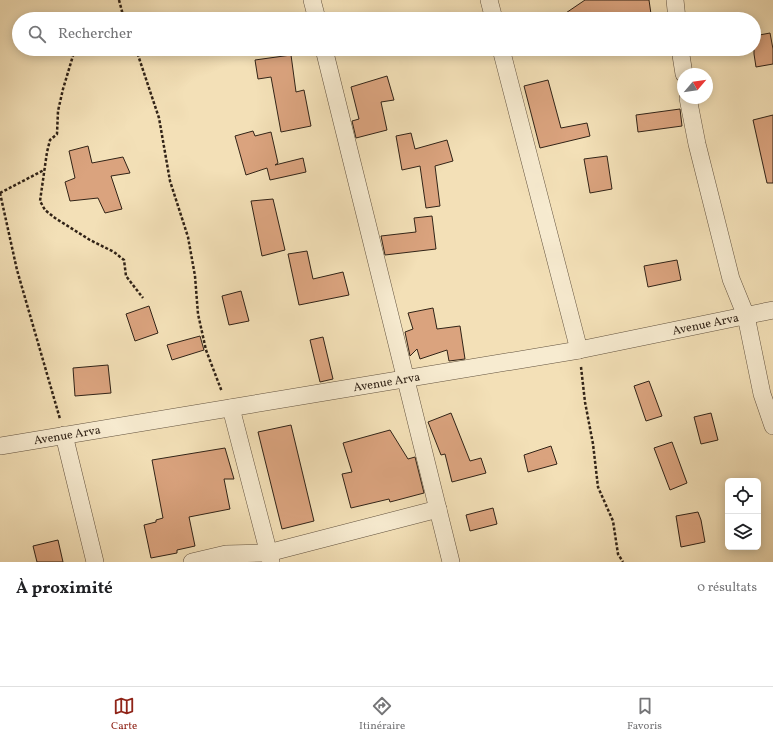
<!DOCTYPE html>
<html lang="fr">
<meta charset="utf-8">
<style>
:root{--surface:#fff;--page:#f2f2f2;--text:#202124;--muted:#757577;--line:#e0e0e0;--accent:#8f2418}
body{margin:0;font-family:Vollkorn,serif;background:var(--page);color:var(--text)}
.controls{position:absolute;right:12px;bottom:12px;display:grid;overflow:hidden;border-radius:6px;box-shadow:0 2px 10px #0003}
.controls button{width:36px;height:36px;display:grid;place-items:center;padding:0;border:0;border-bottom:1px solid var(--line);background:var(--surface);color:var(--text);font:20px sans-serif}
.compass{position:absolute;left:677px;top:68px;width:36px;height:36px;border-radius:50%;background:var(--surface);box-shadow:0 2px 10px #0003;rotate:61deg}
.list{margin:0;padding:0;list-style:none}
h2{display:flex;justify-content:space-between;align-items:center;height:52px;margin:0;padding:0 16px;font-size:17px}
h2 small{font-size:13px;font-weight:400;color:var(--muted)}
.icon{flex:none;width:22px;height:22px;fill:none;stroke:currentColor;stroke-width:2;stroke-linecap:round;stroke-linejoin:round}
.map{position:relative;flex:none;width:773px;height:562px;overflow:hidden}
.search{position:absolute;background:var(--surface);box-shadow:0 2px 10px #0003;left:12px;right:12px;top:12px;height:44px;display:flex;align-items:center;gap:10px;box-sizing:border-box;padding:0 14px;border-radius:22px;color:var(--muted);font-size:15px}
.sheet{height:124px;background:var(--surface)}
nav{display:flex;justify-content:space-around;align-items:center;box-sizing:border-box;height:56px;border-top:1px solid var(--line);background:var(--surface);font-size:11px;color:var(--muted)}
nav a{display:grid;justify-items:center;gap:2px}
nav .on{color:var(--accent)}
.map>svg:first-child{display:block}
</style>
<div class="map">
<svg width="773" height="562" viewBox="0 0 773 562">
<rect width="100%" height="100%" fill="#f3e0b7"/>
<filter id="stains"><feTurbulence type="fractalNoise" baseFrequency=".005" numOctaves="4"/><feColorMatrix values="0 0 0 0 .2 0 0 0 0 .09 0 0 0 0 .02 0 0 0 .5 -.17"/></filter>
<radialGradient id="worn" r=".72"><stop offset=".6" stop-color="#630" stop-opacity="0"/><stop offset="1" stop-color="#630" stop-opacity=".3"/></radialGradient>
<g fill="#daa37e" stroke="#312317">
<path d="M585,0h64l2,14 -26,5h-68z"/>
<path d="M770,33l3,16v15l-17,3 -2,-13v-18z"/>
<path d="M291,55l5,37 8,-2 7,36 -30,6 -10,-55 -13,2 -3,-19z"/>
<path d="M387,76l7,24 -13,2 6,28 -31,8 -4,-17 7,-2 -8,-32z"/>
<path d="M548,80l13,48 26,-5 3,13 -50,12 -16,-62z"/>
<path d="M680,109l2,17 -44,6 -2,-17z"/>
<path d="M773,115v68h-6l-14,-63z"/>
<path d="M253,131l2,5 16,-4 7,31 -3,2 28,-7 3,14 -36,8 -3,-12 -21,7 -11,-39z"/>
<path d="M411,133l4,16 32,-9 6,21 -18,5 5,40 -14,2 -6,-42 -18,4 -6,-34z"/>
<path d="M88,146l4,17 31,-6 7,16 -19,3 11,33 -17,4 -7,-15 -28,3 -5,-19 10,-4 -6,-27z"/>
<path d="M607,156l5,33 -22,4 -6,-34z"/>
<path d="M273,199l12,51 -23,6 -11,-55z"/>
<path d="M432,216l4,33 -51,6 -4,-19 35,-4 -2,-14z"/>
<path d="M307,251l6,28 30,-7 6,23 -50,10 -11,-51z"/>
<path d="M677,260l4,20 -33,7 -4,-21z"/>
<path d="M241,291l8,30 -20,4 -7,-29z"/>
<path d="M149,306l9,27 -23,8 -9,-27z"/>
<path d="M433,308l4,21 23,-3 5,33 -16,2 -2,-11 -27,9 -3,-10 -7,7 -5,-24 8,-3 -5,-16z"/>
<path d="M200,336l4,14 -32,10 -5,-15z"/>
<path d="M323,337l10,42 -13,3 -10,-42z"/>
<path d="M108,365l3,28 -36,3 -2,-28z"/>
<path d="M649,381l13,35 -16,5 -12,-35z"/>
<path d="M451,413l19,48 11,-3 5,15 -34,9 -7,-28 -4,1 -13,-33z"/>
<path d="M711,413l7,27 -17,4 -7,-27z"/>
<path d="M291,425l23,96 -32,8 -24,-97z"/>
<path d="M390,430l18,29 7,-2 9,36 -34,9 -1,-3 -38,9 -9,-34 10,-2 -9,-29z"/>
<path d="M672,442l15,41 -17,7 -16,-42z"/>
<path d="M551,446l6,18 -29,8 -4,-17z"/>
<path d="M225,448l9,31h-10l6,30 -41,8 6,29 -18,4v3l-26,5 -7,-33 12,-3v-2l7,-2 -11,-58z"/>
<path d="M493,508l4,16 -27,7 -4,-16z"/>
<path d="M698,512l3,8 4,22 -24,5 -5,-31z"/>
<path d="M58,540l5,22h-26l-4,-16z"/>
</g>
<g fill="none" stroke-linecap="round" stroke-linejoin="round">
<defs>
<g id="street">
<path d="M312,0l5,19"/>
<path d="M489,0l5,19"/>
<path d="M675,0l2,19"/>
<path d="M324,49l127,513"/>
<path d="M501,49l78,301"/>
<path d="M680,49l4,25"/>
<path d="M688,98l9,46 34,135 15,37 16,78 11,32"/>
<path d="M231,408l40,154"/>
<path d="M64,435l31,127"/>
<path id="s1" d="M0,446l579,-96 194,-40"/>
<path d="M192,562l34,-8 42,-1 170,-44"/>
</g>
</defs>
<use href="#street" stroke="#62523f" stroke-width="18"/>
<g stroke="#312317" stroke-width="2.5" stroke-dasharray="3 2" stroke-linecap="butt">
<path d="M119,0l5,19"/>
<path d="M86,19l1,-1"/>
<path d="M75,49l-12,40 -5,22 -1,23 -7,6 -3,12 -7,49 5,9 10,8 35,22 24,12 10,8 2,16 17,22"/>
<path d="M136,49l23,69 11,63 18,56 7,39 3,38 8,36 16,42"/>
<path d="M0,193l17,77 43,149"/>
<path d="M0,193l44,-23"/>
<path d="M581,367l4,35 8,42 5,43 15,34 5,33 5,8"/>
</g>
<use href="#street" stroke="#f7ebd0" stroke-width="17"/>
</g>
<g text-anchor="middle" stroke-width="3.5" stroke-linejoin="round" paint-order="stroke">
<g font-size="12" fill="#312317" stroke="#f7ebd0">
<text dy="4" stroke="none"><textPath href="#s1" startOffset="716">Avenue Arva</textPath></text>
<text dy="4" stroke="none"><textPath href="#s1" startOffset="392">Avenue Arva</textPath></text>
<text dy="4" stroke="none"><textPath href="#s1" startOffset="68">Avenue Arva</textPath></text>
</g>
</g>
<rect width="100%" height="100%" filter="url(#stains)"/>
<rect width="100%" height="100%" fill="url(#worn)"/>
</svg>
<div class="controls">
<button><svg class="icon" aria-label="locate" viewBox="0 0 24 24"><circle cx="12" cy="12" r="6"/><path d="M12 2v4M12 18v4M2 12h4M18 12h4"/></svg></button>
<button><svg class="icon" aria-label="layers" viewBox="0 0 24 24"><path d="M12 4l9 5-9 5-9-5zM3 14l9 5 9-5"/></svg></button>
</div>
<svg class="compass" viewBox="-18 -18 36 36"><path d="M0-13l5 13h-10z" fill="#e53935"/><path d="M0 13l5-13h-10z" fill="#757577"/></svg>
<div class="search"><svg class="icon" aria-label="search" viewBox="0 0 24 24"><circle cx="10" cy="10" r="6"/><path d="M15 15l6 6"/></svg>Rechercher</div>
</div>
<section class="sheet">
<h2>À proximité<small>0 résultats</small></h2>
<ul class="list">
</ul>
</section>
<nav>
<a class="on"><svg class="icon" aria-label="map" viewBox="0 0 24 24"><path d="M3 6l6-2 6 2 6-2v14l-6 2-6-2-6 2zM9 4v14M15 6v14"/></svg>Carte</a>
<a><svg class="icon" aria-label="directions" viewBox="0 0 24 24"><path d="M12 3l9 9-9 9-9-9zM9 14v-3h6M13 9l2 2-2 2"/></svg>Itinéraire</a>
<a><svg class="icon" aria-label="saved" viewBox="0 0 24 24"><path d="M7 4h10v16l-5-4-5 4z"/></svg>Favoris</a>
</nav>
